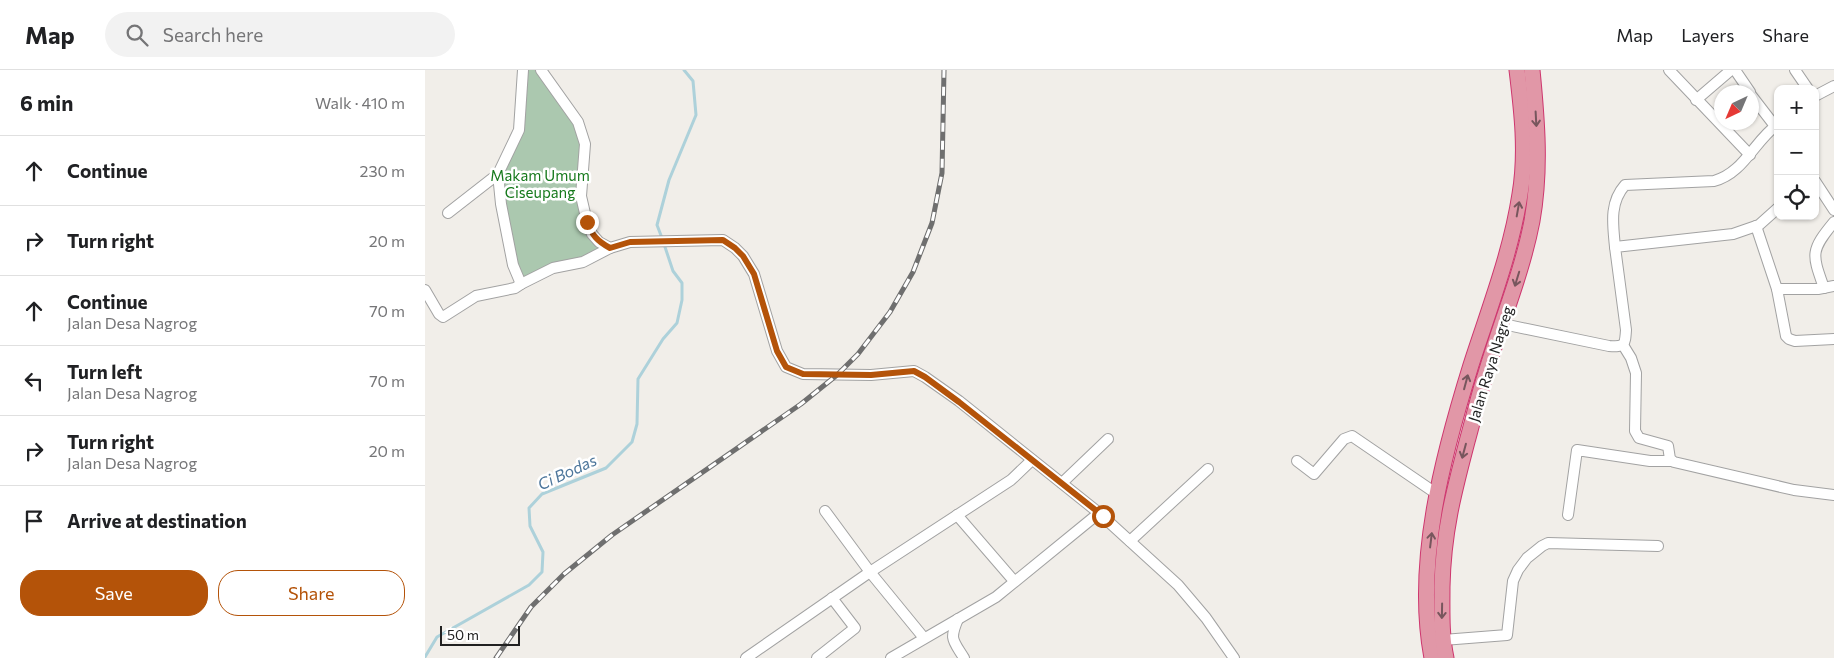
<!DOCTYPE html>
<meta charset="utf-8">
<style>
:root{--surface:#fff;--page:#f2f2f2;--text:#202124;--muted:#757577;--line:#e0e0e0;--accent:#b45309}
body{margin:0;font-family:Commissioner,sans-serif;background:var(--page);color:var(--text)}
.controls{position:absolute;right:15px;top:15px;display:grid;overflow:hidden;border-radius:10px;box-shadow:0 1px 4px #0004}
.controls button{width:45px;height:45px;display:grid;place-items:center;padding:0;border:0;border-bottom:1px solid var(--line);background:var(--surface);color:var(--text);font:25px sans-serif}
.compass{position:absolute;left:1289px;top:15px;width:45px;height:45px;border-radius:50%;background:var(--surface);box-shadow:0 1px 4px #0004;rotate:224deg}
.scale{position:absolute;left:15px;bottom:12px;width:80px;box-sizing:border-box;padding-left:5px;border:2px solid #212121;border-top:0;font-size:14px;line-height:18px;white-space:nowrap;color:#212121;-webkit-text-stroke:4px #fff;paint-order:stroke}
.stop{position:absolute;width:15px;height:15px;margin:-11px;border:4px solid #b45309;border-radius:50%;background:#fff}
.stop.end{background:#b45309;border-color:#fff;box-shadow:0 1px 5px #0008}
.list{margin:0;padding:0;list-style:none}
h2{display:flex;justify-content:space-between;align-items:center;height:65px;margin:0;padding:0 20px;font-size:21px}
h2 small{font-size:16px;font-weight:400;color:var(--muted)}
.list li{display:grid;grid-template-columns:32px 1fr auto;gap:15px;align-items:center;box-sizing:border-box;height:70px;padding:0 20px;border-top:1px solid var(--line)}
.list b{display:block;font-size:19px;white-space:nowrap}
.list p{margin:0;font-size:16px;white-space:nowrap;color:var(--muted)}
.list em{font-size:16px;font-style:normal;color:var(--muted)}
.actions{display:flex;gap:10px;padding:15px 20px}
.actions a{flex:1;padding:11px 0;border:1px solid var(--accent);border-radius:20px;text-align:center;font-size:18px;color:var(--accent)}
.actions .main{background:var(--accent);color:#fff}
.icon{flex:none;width:28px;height:28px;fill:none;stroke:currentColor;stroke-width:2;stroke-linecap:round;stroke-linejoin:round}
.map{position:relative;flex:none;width:1409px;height:588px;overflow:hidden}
header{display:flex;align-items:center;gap:30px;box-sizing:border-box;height:70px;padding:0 25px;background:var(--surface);border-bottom:1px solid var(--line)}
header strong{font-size:24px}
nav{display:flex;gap:28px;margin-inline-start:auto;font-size:18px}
.search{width:350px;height:45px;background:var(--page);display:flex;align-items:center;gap:12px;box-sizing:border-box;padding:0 18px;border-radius:28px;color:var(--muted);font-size:19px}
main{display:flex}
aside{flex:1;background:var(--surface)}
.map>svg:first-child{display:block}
</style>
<header>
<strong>Map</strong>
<div class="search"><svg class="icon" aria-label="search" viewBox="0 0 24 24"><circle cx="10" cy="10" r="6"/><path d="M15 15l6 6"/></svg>Search here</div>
<nav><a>Map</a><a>Layers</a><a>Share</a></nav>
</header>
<main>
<aside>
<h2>6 min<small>Walk · 410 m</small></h2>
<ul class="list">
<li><svg class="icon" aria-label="ahead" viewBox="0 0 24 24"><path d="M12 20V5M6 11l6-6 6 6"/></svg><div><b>Continue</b></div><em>230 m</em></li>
<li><svg class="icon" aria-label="right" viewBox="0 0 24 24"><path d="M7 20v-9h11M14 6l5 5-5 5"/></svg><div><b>Turn right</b></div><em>20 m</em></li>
<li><svg class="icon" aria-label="ahead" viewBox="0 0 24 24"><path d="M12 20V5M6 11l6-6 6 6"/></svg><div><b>Continue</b><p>Jalan Desa Nagrog</p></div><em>70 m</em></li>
<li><svg class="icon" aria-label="left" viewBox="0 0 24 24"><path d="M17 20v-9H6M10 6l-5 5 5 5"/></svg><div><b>Turn left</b><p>Jalan Desa Nagrog</p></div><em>70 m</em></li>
<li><svg class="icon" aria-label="right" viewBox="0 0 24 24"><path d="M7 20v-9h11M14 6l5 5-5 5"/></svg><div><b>Turn right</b><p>Jalan Desa Nagrog</p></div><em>20 m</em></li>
<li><svg class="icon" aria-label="arrive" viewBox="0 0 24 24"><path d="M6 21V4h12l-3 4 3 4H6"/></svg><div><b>Arrive at destination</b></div></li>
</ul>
<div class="actions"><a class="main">Save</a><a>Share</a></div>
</aside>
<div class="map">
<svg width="1409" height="588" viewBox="0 0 1409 588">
<rect width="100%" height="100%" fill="#f1eee9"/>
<path fill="#abc8af" d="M98,0h18l37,52 7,22 -4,51 6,27 23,26 -89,36 -8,-19 -13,-98 12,-20z"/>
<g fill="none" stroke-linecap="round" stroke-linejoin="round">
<g stroke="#add1da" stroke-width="3">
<path d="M237,168l-5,-13 12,-45 27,-65 -3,-34 -9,-11"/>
<path d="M0,587l12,-20 92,-52 13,-13 1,-20 -13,-26 -1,-18 13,-14 64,-26 26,-26 5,-18 1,-45 25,-40 14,-16 5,-23v-17l-9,-12 -9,-27"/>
</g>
<defs>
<g id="minor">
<path d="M116,0l37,52 7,22 -4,52 6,26 5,12 7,8 11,6 20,-6 93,-2 12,8 8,8 11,18 23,77 9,16 17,7 68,1 43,-4 11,6 34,24 140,112"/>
<path d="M1244,0l81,85"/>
<path d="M1310,0l15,22"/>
<path d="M1370,0l13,19"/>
<path d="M1326,25l27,35"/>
<path d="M1390,26l19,-10"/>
<path d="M1271,30l35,-30"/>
<path d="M1390,111l19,29"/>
<path d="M23,143l50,-39"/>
<path d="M1331,156l21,63 9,47 3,3 6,2 39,-2"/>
<path d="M1190,177c-2,-22 -6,-44 10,-62l89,-4c30,-8 40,-40 64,-57"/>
<path d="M96,214l32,-16 30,-6 27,-14"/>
<path d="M1399,218c-12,-34 -14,-37 10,-66"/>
<path d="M1352,219h41l16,-3"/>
<path d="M0,220l14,24 4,3 33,-21 39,-8 6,-4 -8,-19 -12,-61 -3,-30 21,-44 4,-60"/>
<path d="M1078,254l106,22c16,1 16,-1 17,-16l-11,-83 118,-13 26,-9 19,-17"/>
<path d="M1198,275l8,13 5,15 -1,58 4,7 29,8 2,13 4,3 120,28 40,5"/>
<path d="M872,391l17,13 30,-35 8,-3 85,58"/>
<path d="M637,413l46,-44"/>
<path d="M400,441l45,61 141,-92 21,-20"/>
<path d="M532,445l57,66"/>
<path d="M1143,445l9,-65 73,11h22"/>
<path d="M705,471l78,-72"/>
<path d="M533,549c-9,21 -5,21 6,39"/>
<path d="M1018,570l64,-5 6,-54 5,-11 9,-12 15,-12 6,-3 110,3"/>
<path d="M321,588l124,-86 54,66"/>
<path d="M392,588l38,-30 -23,-30"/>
<path d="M466,588l105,-61 103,-84 79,72 28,33 28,40"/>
</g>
<g id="highway">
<path d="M1007,588c-18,-95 11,-203 39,-293 18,-56 40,-112 49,-171 7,-41 2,-83 -3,-124"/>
<path d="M1021,588c-5,-24 -4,-47 -4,-71 1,-55 12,-96 26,-149 6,-22 11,-44 18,-65 15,-51 36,-100 46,-152 9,-51 5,-100 0,-151"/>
</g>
</defs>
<use href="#minor" stroke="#a2a2a2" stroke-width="12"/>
<use href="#highway" stroke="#ce366e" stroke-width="17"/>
<use href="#minor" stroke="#fff" stroke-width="10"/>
<use href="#highway" stroke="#e197a7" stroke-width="15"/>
<defs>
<path id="rail" d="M71,588l35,-51 33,-33 48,-39 189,-131 36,-29 21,-21 32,-42 23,-40 19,-49 10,-50 2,-103"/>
</defs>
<use href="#rail" stroke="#6f6f6f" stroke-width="5"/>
<use href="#rail" stroke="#fff" stroke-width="3" stroke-dasharray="9" stroke-linecap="butt"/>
</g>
<defs><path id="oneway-shaft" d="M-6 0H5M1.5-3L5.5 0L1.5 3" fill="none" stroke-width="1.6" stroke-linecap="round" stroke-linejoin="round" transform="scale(1.25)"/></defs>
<g stroke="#77565d">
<use href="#oneway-shaft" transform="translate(1111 49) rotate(87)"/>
<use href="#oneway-shaft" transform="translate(1093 139) rotate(-80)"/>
<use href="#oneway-shaft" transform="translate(1092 209) rotate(107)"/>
<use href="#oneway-shaft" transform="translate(1041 312) rotate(-75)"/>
<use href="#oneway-shaft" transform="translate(1039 381) rotate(105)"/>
<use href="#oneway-shaft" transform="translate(1006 470) rotate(-83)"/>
<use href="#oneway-shaft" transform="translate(1017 541) rotate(91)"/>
</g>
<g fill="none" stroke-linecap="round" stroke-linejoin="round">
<path stroke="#b45309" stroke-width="6" d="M162,152c5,13 10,19 23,26l20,-6 93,-2 12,8 8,8 11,18 23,77 9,16 17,7 68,1 43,-4 11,6 34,25 144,114"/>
</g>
<g text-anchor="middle" stroke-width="5" stroke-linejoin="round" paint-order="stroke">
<g font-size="15" fill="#15791b" stroke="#fff">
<text x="115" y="111">Makam Umum<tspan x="115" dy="17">Ciseupang</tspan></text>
</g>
<g font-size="15" fill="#212121" stroke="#fff">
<text transform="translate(1066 294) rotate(-73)" y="5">Jalan Raya Nagreg</text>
</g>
<g font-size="16" font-style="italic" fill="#4d769b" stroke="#fff">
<text transform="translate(142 402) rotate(-25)" y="6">Ci Bodas</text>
</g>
</g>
</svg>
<div class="controls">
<button>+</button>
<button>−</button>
<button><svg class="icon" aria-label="locate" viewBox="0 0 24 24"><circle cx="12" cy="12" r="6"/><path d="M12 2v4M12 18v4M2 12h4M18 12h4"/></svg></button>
</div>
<svg class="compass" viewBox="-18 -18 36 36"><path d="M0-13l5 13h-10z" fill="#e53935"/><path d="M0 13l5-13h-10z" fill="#757577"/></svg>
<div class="scale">50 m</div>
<div class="stop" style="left:678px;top:446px"></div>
<div class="stop end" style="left:162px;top:152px"></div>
</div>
</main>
